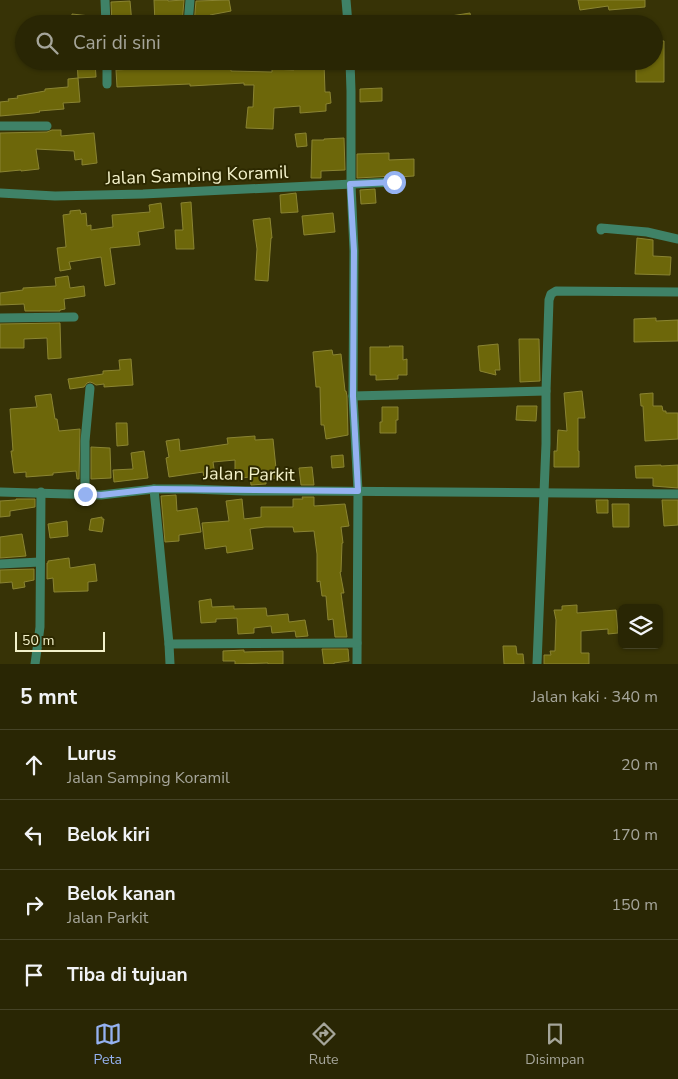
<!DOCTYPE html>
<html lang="id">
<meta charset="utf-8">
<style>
:root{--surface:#292604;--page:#353213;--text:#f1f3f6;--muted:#a5a59a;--line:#454326;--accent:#95b2f1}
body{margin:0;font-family:"Nunito Sans",sans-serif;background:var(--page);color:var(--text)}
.controls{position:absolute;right:15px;bottom:15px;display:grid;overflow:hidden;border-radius:8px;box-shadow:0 1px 4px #0004}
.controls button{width:45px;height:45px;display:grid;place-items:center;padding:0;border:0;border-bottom:1px solid var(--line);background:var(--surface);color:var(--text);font:25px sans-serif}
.scale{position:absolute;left:15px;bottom:12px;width:90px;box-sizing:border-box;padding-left:5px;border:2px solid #f3f1ca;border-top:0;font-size:14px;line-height:18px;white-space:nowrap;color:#f3f1ca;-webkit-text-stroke:4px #2d2900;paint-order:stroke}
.stop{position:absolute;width:15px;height:15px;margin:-11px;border:4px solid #95b2f1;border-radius:50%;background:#fff}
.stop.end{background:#95b2f1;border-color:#fff;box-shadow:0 1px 5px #0008}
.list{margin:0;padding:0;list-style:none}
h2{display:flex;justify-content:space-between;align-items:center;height:65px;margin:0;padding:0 20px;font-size:21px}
h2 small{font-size:16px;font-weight:400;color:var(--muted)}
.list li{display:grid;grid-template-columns:32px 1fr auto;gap:15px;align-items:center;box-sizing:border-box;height:70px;padding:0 20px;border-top:1px solid var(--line)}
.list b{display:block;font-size:19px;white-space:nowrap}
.list p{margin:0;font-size:16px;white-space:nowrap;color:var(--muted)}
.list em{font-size:16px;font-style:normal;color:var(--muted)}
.icon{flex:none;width:28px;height:28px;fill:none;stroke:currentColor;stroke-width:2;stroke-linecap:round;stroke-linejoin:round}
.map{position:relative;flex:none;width:678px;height:664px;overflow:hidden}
.search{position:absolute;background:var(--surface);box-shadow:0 1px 4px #0004;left:15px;right:15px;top:15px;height:55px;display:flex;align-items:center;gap:12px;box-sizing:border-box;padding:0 18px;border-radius:28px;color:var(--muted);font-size:19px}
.sheet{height:345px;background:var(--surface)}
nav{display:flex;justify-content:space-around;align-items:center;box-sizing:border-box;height:70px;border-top:1px solid var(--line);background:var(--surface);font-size:14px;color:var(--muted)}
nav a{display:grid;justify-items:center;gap:2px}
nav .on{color:var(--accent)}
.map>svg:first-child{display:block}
</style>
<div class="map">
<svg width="678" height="664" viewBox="0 0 678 664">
<rect width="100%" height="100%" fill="#373306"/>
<g fill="#6d670a" stroke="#8a8432">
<path d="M154,0h14v1l16,-1 -2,24h-27z"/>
<path d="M229,0l2,11 -21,4v9h-16l2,-23z"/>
<path d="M578,0h67v7l-36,3 -1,-4 -28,4z"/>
<path d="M130,1l2,23h-20l-1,-22z"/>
<path d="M470,13l2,11h-34v-6z"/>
<path d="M72,14l27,3 1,7h-29z"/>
<path d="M654,41h10v41h-28v-21h18z"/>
<path d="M77,61h18l1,16 -18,1z"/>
<path d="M160,61h56v4l15,-1v7l41,1v-3l22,1v-6l30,-1 1,29h5l1,11 -5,1v7l-26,2v-7l-26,2 -1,21 -27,-1 2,-21h5l1,-22h-10v-2l-54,3v-2l-73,3 -1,-17 17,-1v-7z"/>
<path d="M78,78l2,24 -17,1 1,6 -25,2 1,1 -6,1 -34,3v-14l9,-1 -1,-2 10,-1 -1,-2 28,-5v-2l23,-2v-8z"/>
<path d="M382,88v13l-22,1v-13z"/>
<path d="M52,130h9v6l33,-3 3,30 -15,2v-6l-7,1 -1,-9 -38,-2 3,20 -18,2v-1l-21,2v-39l47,-1z"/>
<path d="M306,133l1,13 -10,1 -2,-13z"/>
<path d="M344,138l1,32 -24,1v7h-10l1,-38h12v-1z"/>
<path d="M389,153v7l25,-1v17l-16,1 -4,-1 -37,2v-24z"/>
<path d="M375,189l1,14 -15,1 -1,-14z"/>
<path d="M296,193l2,19 -17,1 -1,-18z"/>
<path d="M191,202l3,47h-18l-1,-19h8l-2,-27z"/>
<path d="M161,203l3,25 -26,4 2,13 -30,3 5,36 -10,2 -4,-29 -32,5 2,7 -11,2 -3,-23 9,-1 -3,-32 7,-1v-3l10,-1 1,4 5,-1 1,13 4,-1v5l22,-3 -1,-12 38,-3 -1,-7z"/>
<path d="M333,213l2,19 -31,3 -2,-19z"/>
<path d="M270,218l2,20h-1l-3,43 -13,-1 2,-31 -4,-29z"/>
<path d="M637,238l16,2v16l18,1 -1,18 -35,-1z"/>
<path d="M68,276l2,12 14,-2 1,10 -21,3 1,10 -5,1v1h-35l-1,-7 -24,1v-12l23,-3v-2l33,-2 -1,-8z"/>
<path d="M656,318v3l22,-1v21l-44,1v-23z"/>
<path d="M60,323l1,35 -13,1 -1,-21 -23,1v9h-24v-24z"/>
<path d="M519,339h20l1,42 -20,1z"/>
<path d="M498,344l2,26h-5l1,5 -16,-4 -2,-25z"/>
<path d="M389,346h14v14l4,-1v16h-9v4l-22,1v-5h-6v-28h20z"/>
<path d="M332,350l1,5 8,-1 4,37h1l1,5 1,39 -22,4 -2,-14h-3l-1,-38h-4l-3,-35z"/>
<path d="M131,359l2,26 -29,2v-3l-8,1 -3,-2 -3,-1 -3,1 -3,4 -14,2 -2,-10 35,-5v-3l17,-1 -1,-10z"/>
<path d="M582,391l3,27h-7v33h1v16h-25v-16h3l1,-21 9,1 -3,-38z"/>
<path d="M653,393v13h9l1,5h3v2h12v26l-33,2 -2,-35h-2l-1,-12z"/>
<path d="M51,394l4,25h2l2,12 21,-2 -1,50h-2l-1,-8 -23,2v2l-27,2v-5l-12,1 -3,-22h2l-3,-42 27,-2 -2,-11z"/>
<path d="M517,406h20l-1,15 -20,-1z"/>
<path d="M382,407h16v13h-2v13h-16v-11h2z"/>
<path d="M116,423h11l1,22 -11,1z"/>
<path d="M255,436v4l18,-1 4,39 -11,1v5l-15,1 -1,-8 -9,1 -1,-8h-5v-10l-22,2 2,13 -11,2 -1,-5 -34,5 -3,-19 3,-1 -3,-16 13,-2 1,12 48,-7 -1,-6z"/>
<path d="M91,447l19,1 1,30 -20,1z"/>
<path d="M144,451l4,27 -34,4 -1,-12 20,-1 -2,-16z"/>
<path d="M343,455l1,12 -12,1 -1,-12z"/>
<path d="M661,465v1l17,-1v23l-25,-2v-8h-17l-1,-12z"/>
<path d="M312,467l2,18h-13l-2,-17z"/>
<path d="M176,495l1,16 20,-3 4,24 -22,3v6l-14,1 -4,-46z"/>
<path d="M302,497h12v9l31,-2 4,22 -8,1 2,16h-1l-1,29h-1l4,21h-3l6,44h-12l-2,-18 -5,1 -2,-24h-4l-2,-15 -3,1v-28l-3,-23 -20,1 -1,-5h-28l-15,2 3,20 -26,4 -1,-7 -21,3 -3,-26 27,-2 -3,-20 16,-2 2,20 17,-2v-10h32v-8h10z"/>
<path d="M16,499h19v8l-25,4v5l-10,1v-16l16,-1z"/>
<path d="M596,500h12v13h-11z"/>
<path d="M662,500h16v25l-14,1z"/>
<path d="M612,504h17v23h-16z"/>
<path d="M102,517v2h2l-2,13 -13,-2 2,-11z"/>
<path d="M67,521l1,15 -18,2 -2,-14z"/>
<path d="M22,534l4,22 -26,2v-21z"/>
<path d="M69,558l1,10 25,-4 2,17 -9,1v9l-34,1 -1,-14 -6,1v-16h1v-2z"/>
<path d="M34,569v11l-10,2 1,5 -12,2 -1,-7 -12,1v-13z"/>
<path d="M211,599l1,8 22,-1v3l32,-1 1,8 21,-2 1,8 16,-2 3,16 -12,1 -1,-6 -23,2 -1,-7 -17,2v5l-16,1 -1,-16 -21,1v3l-15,1 -2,-22z"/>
<path d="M577,605v8l39,-3 2,23 -10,1v-5l-27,2v22h8v11h-45v-9h7l-1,-4h5l1,-31 -2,-10h8v-4z"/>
<path d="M503,646h13l1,8h6l1,10h-20z"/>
<path d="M322,649h26l1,12 -15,2v1h-10z"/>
<path d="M244,650v2l39,-1v13h-15v-1l-33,1v-3h-12v-10z"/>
</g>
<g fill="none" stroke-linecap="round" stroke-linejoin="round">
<g stroke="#3f8267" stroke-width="9">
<path d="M105,0l1,24"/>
<path d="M346,0l2,24"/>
<path d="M188,24l2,-24"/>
<path d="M107,61v23"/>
<path d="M350,61l1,30v93l3,67 -1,145 5,95 -1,173"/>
<path d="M0,126h47"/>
<path d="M0,193l55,3 88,-2 251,-12"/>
<path d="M601,230v-2l46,4 31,7"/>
<path d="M0,318l74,-1"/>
<path d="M353,396l193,-5"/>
<path d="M154,489l15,155 1,20"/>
<path d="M0,492l101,3 53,-6h37l54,2h69l364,3"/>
<path d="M85,494v-53l5,-53"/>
<path d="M0,564l40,-2"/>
<path d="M169,644l188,-1"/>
<path d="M35,664l5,-37 1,-135"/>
<path d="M537,664l9,-220v-53l3,-91 2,-6 5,-3 122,1"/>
</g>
</g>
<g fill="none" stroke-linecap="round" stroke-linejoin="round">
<path stroke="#95b2f1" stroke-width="6" d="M85,494l16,1 53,-6 204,2 -5,-95 1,-145 -4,-67 44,-2"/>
</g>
<g text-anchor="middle" stroke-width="4" stroke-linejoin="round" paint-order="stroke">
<g font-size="18" fill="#f3f1ca" stroke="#2d2900">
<text transform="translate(197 175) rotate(-2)" y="6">Jalan Samping Koramil</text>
<text transform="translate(249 474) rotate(1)" y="6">Jalan Parkit</text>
</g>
</g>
</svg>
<div class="controls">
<button><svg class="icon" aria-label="layers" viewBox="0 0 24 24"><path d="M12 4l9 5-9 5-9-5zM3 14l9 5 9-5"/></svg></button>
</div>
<div class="scale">50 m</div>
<div class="stop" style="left:394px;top:182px"></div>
<div class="stop end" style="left:85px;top:494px"></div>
<div class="search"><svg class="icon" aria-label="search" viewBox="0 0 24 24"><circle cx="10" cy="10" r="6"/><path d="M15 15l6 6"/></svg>Cari di sini</div>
</div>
<section class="sheet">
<h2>5 mnt<small>Jalan kaki · 340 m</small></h2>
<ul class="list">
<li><svg class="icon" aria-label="ahead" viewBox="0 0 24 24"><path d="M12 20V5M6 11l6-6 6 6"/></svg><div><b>Lurus</b><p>Jalan Samping Koramil</p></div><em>20 m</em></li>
<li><svg class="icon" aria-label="left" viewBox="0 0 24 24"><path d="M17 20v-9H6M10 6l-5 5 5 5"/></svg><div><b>Belok kiri</b></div><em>170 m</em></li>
<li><svg class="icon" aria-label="right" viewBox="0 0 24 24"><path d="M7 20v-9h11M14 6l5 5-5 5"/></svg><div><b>Belok kanan</b><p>Jalan Parkit</p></div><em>150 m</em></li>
<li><svg class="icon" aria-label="arrive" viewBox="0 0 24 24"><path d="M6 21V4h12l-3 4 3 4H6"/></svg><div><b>Tiba di tujuan</b></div></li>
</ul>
</section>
<nav>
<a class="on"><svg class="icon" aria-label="map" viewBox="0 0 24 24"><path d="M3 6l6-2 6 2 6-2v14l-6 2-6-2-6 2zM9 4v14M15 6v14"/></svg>Peta</a>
<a><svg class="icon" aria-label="directions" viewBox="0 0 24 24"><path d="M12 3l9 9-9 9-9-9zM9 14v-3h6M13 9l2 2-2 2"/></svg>Rute</a>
<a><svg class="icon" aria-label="saved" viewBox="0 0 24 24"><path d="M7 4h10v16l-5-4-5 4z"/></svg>Disimpan</a>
</nav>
